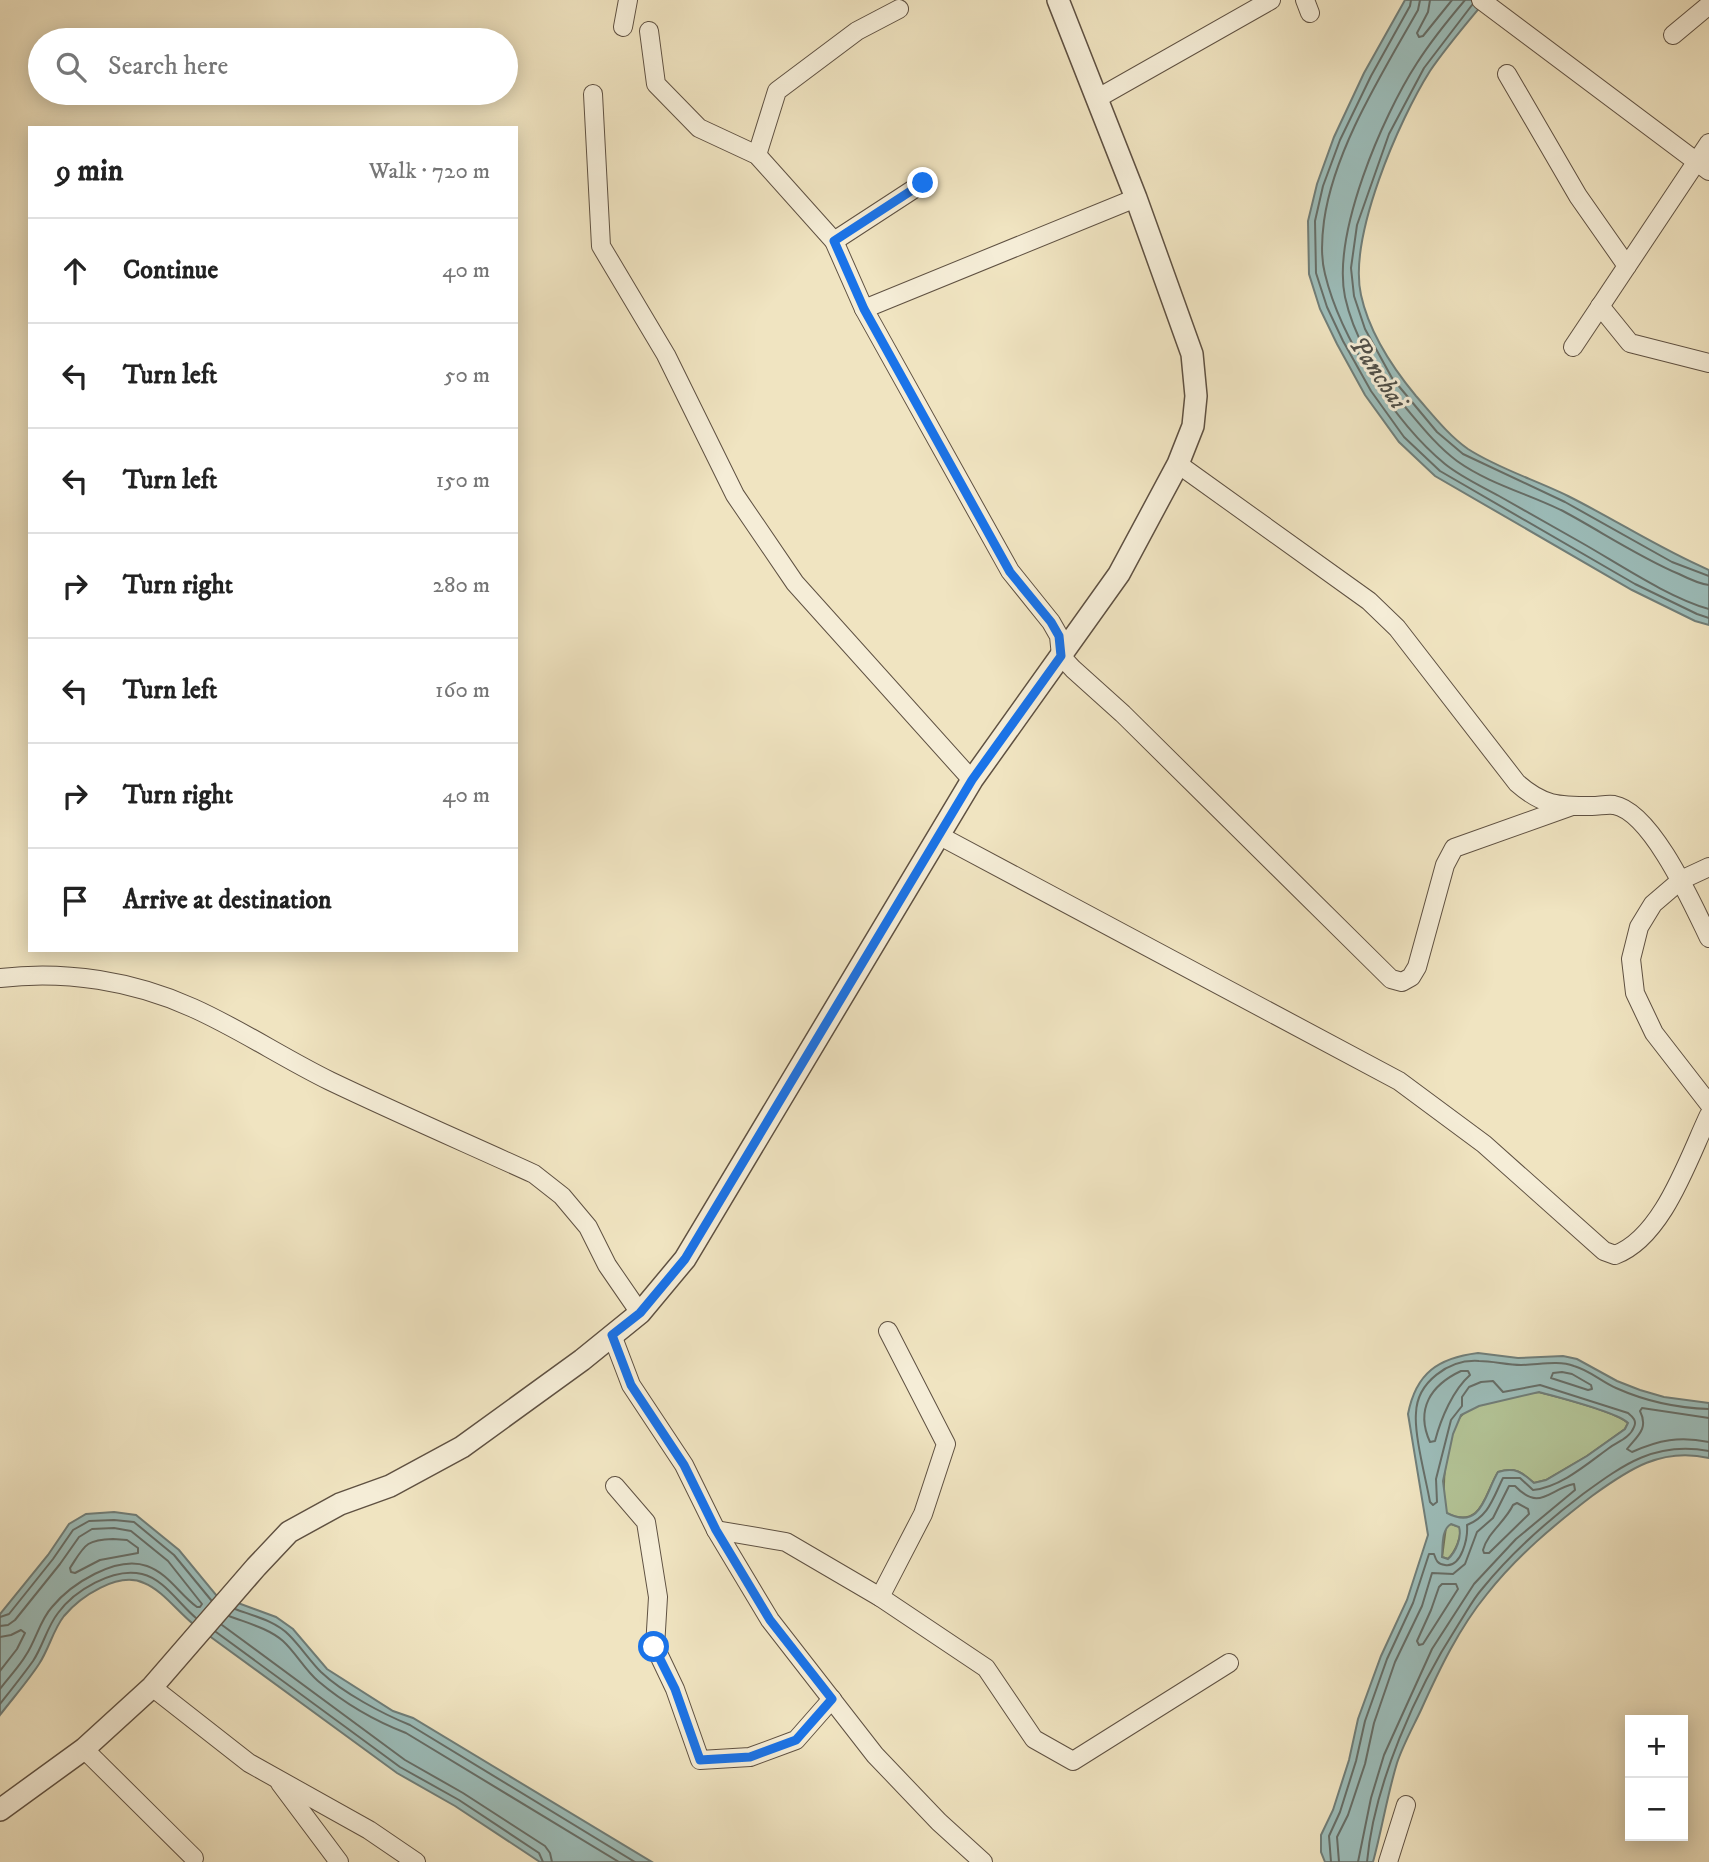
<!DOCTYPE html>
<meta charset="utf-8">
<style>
:root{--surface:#fff;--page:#f2f2f2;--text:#222;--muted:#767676;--line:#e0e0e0}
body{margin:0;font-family:"IM FELL DW Pica",serif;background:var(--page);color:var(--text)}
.controls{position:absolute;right:21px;bottom:21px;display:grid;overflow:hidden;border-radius:0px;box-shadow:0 4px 18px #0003}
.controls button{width:63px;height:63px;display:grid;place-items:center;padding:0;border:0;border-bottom:2px solid var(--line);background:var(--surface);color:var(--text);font:35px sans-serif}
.stop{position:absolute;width:21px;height:21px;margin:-16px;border:5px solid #1a73e8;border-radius:50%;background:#fff}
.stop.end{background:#1a73e8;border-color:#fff;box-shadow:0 2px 7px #0008}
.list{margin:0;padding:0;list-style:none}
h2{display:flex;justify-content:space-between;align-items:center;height:91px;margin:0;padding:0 28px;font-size:30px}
h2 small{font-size:23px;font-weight:400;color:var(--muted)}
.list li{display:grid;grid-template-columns:46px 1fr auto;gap:21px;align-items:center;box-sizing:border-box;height:105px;padding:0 28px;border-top:2px solid var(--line)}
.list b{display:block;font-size:26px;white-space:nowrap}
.list em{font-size:23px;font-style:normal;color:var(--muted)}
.icon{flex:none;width:38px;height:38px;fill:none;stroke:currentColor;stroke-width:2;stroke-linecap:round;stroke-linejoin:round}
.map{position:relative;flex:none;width:1709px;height:1862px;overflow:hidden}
.search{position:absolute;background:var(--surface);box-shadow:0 4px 18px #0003;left:28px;top:28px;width:490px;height:77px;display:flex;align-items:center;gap:18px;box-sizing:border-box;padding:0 24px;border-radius:38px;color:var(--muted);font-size:26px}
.panel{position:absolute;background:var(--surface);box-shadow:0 4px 18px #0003;left:28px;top:126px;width:490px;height:826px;border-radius:0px}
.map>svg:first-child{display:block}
</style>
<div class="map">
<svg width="1709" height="1862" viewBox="0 0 1709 1862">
<rect width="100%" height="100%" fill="#f0e4c1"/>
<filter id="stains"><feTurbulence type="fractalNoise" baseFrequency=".00286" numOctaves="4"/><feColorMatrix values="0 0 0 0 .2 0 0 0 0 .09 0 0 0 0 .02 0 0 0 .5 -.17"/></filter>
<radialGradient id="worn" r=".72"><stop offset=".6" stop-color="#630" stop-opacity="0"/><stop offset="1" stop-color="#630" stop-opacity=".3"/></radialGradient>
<g fill="#b4c598" stroke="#727258" stroke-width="2">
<path d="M1539,1392c19,5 77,19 89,31l-3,6 -38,27 -41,24 -12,3c-12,-11 -19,-16 -36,-11 -13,21 -16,59 -52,41 -6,-21 0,-85 18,-100 16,-13 55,-18 75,-21z"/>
<path d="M1451,1524l9,3c2,10 -5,25 -12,32l-6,-2 4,-30z"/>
</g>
<g fill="#9cbdba" stroke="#707e79" stroke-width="2" fill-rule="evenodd">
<path d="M1405,0h81c-19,23 -39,46 -56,71 -31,49 -82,166 -69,224 8,37 31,72 55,101 16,18 32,39 52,53 31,20 68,31 100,47 48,24 92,53 141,74v55l-14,-4 -63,-31 -197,-114 -36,-34 -34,-47 -28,-51 -17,-35 -11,-35 -1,-53 9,-37 17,-47 30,-64z"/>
<path d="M1478,1353l40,5 45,-2 14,3 40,22 23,9 24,7 45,6v55c-47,-11 -80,11 -117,38 -38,29 -75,60 -105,98 -28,34 -48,76 -66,116 -8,17 -18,35 -24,53 -10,33 -15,66 -24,99h-48l-4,-10v-17l12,-25 16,-50 9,-41 23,-63 26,-56 21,-65 -20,-121c8,-41 30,-56 70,-61zM1539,1392c18,5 79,20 89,31l-3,6 -38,27 -41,24 -12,3c-12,-11 -19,-16 -36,-11 -13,21 -16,59 -51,41l-4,-32 10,-47 8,-19 18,-9zM1451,1524l8,3c3,10 -3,25 -11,32l-6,-2c1,-11 -1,-27 9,-33z"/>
<path d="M114,1512l22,3 43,35 37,45 60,22 17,12 34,40 66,42 20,7 239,144h-112l-85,-56 -58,-33 -200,-146c-18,-13 -33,-36 -53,-44 -26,-12 -64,14 -80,33 -11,14 -15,33 -25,48 -11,17 -26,34 -39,51v-101l48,-59 21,-31 17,-10z"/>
</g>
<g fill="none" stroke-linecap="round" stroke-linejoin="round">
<g stroke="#666e68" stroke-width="2">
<path d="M1411,0l-1,6 -39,70 -31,64 -17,46 -8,35 1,52 11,34 16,34 28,50 33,46 36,34 195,113 62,30 12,4"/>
<path d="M1420,0l-2,10c-35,62 -84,139 -94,211 -2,15 -3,38 1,53 15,63 70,149 120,190 16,13 36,22 54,32 28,16 56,32 83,47 37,21 87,55 127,66"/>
<path d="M1430,0l-2,12 -11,21 2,4 4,-1 29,-36"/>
<path d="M1465,0c-17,20 -34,41 -48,63 -35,54 -85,171 -72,234 9,41 34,80 61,111 16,19 31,38 51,53 32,23 72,33 106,50 39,21 76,46 116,63 10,5 20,10 30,11"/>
<path d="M1472,5l-48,63 -35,66 -32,91 -6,43 3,28 11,33 27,49 45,54 26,22 102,48 107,60 37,14"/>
<path d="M1461,1371h7l2,4c-17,15 -29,43 -35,66l-5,1c-15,-33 1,-57 31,-71z"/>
<path d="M1562,1372l10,2 19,11 1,4 -4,1 -37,-12 2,-5z"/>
<path d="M1709,1418l-67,-10 -2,3c9,18 -3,25 -13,38l5,3c27,-12 47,-16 77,-10"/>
<path d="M1517,1503l11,6 1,5 -40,39h-5l-1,-3c5,-18 22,-28 30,-45z"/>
<path d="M113,1539l14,1 11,8v5l-38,7 -25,13 -4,-1 -1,-4c15,-23 15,-28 43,-29z"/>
<path d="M1442,1584h14l2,5 -35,55 -4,1 -2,-4 14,-31 8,-23z"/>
<path d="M235,1609c19,7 40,12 54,26 12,12 21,26 32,37 22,21 62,42 89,53l225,137"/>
<path d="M229,1616c18,7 39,12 54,25 13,12 22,29 35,40 26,22 57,40 88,52l213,129"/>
<path d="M0,1617l9,-3 44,-55 20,-29 16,-9 25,-1 20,2 40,33 37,45"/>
<path d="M222,1625l183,135 58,33 82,53 5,7 2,9"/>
<path d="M0,1626l8,-1 7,-5 45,-56 19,-27 13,-8 22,-1 17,3 37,30 34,43 -2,3h-3c-18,-13 -28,-33 -50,-41 -31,-11 -76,18 -95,41 -12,13 -16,33 -26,48 -7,12 -18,23 -26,34"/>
<path d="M216,1632l184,135 59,33 80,53 4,9"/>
<path d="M0,1637l11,-2 10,-5 4,3 -8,16 -17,22"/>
<path d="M0,1704c11,-14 23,-29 33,-43 10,-15 14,-34 25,-48 16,-22 55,-46 84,-39 22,5 37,30 54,44"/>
<path d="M1331,1862l-2,-26 11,-24 16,-51 9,-40 22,-62 26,-56 16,-49h5c2,6 3,10 11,11 17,3 23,-28 22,-40 22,-9 26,-27 36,-47h17l13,12c28,-3 54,-26 76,-42 8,-6 21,-10 25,-21 3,-6 -1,-10 -6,-14l-88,-28 -37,7 -10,-11 -12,1 -12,5 -7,10v9l-11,14 -15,59 1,23 -4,3 -3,-3c-4,-23 -16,-67 -14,-89 1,-31 33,-54 63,-52 14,0 28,4 42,4 17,0 37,-5 53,1 15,4 28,16 42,22 29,13 61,20 93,21"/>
<path d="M1339,1862l-2,-25 11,-22 17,-51 9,-41 21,-61 27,-56 10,-33 21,1 12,-10 12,-32 16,-14 16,-32h6c25,26 34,3 59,-2l1,6 -59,49 -42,45 -42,65 -48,106 -13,43 -13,64"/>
<path d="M1367,1862c7,-78 49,-172 91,-237 8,-12 15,-26 24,-36 29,-36 64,-67 101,-95 41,-30 73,-53 126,-43"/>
</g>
<defs>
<g id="minor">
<path d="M1305,0l5,13"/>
<path d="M1481,0l228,171"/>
<path d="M623,27l5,-27"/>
<path d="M649,31l7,53 43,44 58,27 77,86 30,68 146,262 41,51 8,14 2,20 12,13 50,45 268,265 11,3 9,-5 6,-10 28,-102 9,-17 118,-42"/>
<path d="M1673,35l36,-30"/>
<path d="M1507,74l71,122 49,70"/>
<path d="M593,94l8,152 65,109 69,140 60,88 177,197"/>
<path d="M1098,98l173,-98"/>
<path d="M757,155l20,-64 80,-60 42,-22"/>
<path d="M834,241l89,-58"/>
<path d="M1600,306l30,37 79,20"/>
<path d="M864,309l272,-111"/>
<path d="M1573,347l136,-204"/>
<path d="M1178,464l191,137 28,27 120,155c26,23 41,23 75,23 7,0 15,-2 22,-1 38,7 79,100 95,133"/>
<path d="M940,836l459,245 85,63 120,107 11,4c48,-18 73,-96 94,-140"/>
<path d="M1709,867l-28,13 -28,24 -14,23 -8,32 4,34 19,40 55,71"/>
<path d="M0,978c65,-8 134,3 193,30 47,21 90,50 137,73 67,32 136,62 204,93l28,22 26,31 19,38 33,48"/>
<path d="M612,1335l19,50 53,80 32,65 54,90 105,135 64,67 44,40"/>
<path d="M615,1486l31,36 12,75 -3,50 20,42 25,71 50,-3 46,-17 36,-41"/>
<path d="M716,1530l70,12 94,55 106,71 48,71 39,22 156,-98"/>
<path d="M880,1597l43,-83 23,-70 -58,-113"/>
<path d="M152,1687l97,76 120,67 47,32"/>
<path d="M84,1749l110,109"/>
<path d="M280,1783l59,79"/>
<path d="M1388,1862l18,-57"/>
</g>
<path id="tertiary" d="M0,1810l84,-61 68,-62 104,-120 33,-35 51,-28 50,-18 72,-39 120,-87 58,-47 45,-54 287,-479 147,-206 59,-110 15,-38 3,-30 -4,-42 -56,-156 -78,-198"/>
</defs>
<use href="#minor" stroke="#5f5142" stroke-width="20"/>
<use href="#tertiary" stroke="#5f5142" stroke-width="24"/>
<use href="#minor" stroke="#f5edd7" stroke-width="18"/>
<use href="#tertiary" stroke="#f5edd7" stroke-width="21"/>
</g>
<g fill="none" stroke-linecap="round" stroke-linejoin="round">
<path stroke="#1a73e8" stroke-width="9" d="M654,1647l21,42 25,71 50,-3 46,-17 36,-41 -62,-79 -54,-90 -32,-65 -53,-80 -19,-50 28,-22 45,-54 287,-479 89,-124 -2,-20 -8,-14 -41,-50 -146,-263 -30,-68 89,-58"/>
</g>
<g text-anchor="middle" stroke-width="6" stroke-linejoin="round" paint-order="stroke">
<g font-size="26" font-style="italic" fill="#504f48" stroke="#f5edd7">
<text transform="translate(1379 372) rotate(56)" y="9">Panchai</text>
</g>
</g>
<rect width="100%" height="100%" filter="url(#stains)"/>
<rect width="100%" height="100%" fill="url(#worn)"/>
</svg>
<div class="controls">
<button>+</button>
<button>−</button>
</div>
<div class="stop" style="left:654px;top:1647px"></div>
<div class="stop end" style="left:923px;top:183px"></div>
<div class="search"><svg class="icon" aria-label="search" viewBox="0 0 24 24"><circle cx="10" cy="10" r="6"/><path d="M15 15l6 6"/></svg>Search here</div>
<section class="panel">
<h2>9 min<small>Walk · 720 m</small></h2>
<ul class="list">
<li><svg class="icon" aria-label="ahead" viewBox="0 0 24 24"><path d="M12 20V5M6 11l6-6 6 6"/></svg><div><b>Continue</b></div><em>40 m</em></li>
<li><svg class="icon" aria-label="left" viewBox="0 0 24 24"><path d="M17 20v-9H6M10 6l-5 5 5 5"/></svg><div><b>Turn left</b></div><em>50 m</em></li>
<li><svg class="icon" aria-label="left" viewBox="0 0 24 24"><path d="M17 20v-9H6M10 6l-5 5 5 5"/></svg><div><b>Turn left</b></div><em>150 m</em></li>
<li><svg class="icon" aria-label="right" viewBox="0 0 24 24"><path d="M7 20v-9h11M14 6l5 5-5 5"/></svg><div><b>Turn right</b></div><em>280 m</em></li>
<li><svg class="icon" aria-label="left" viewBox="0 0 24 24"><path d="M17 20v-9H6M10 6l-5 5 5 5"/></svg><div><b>Turn left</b></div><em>160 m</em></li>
<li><svg class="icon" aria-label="right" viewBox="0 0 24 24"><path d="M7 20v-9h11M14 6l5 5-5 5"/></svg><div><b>Turn right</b></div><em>40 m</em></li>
<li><svg class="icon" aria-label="arrive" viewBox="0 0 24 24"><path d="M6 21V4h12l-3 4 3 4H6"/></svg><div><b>Arrive at destination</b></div></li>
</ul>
</section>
</div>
